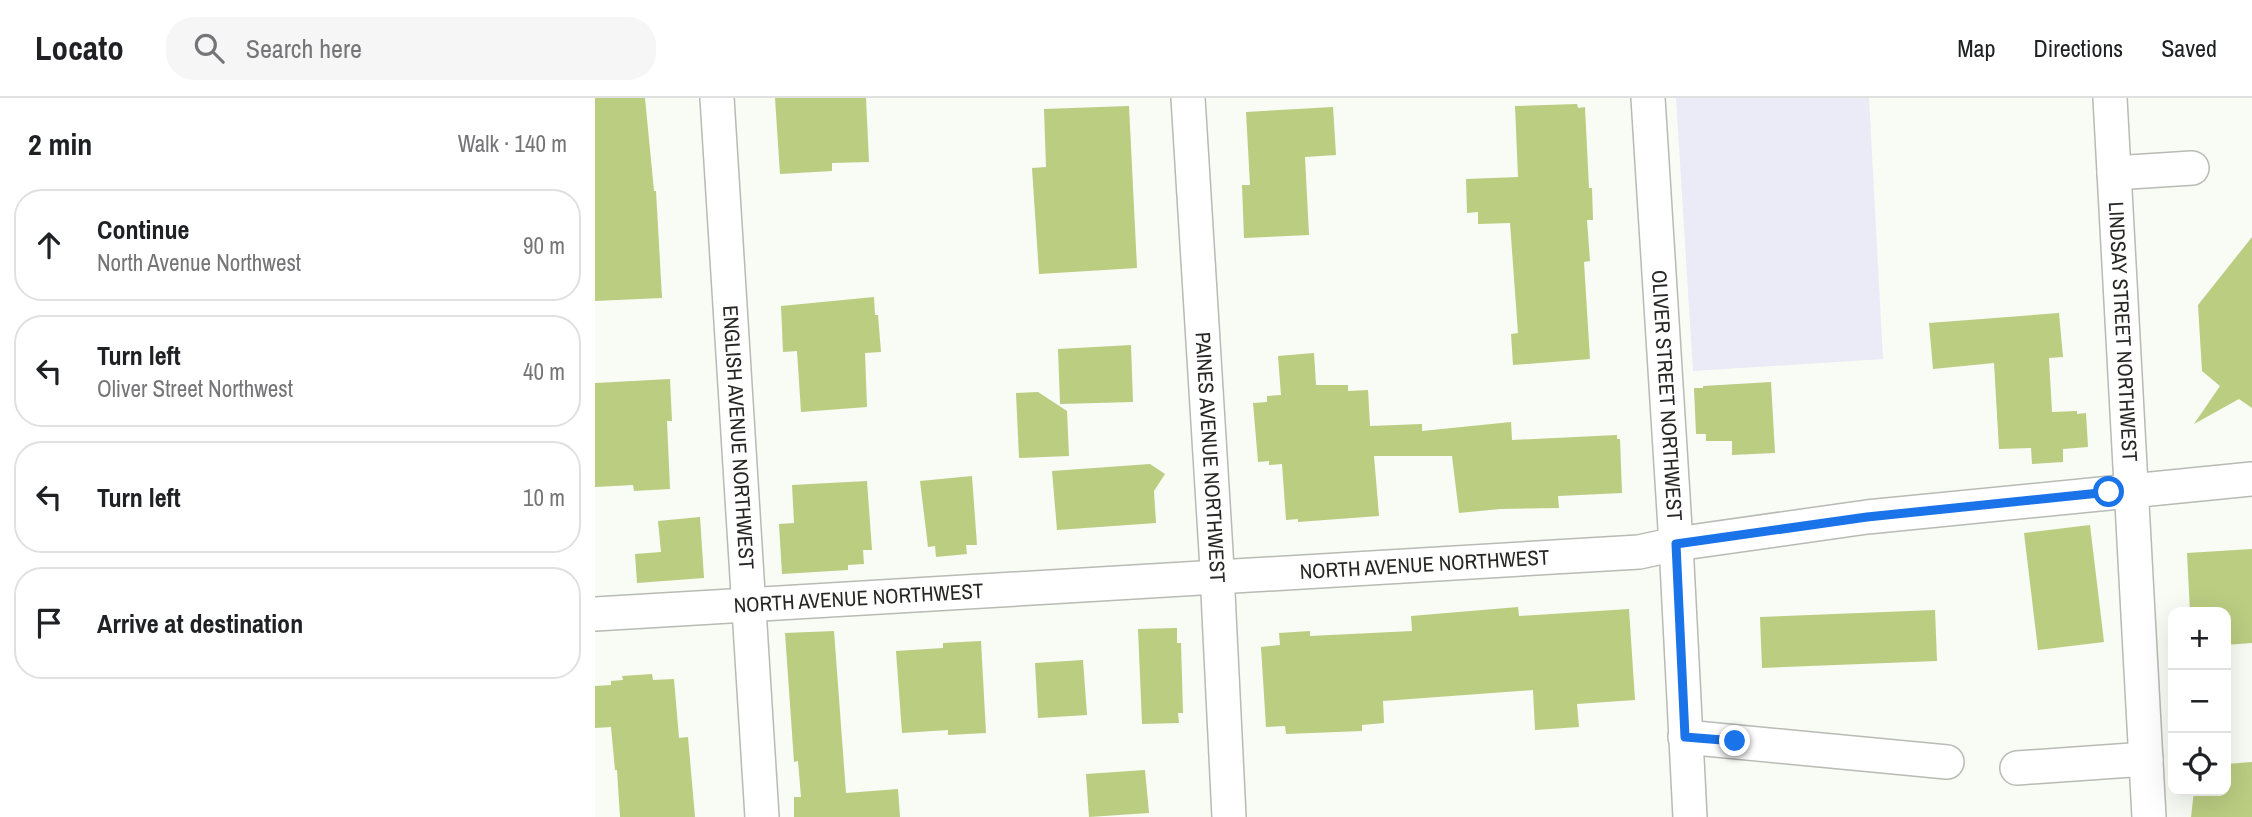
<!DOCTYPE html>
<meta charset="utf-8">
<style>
:root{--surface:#fff;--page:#f6f6f6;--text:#202124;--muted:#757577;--line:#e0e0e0}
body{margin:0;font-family:"Archivo Narrow",sans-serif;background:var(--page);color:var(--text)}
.controls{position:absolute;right:21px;bottom:21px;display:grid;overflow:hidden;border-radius:14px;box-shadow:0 7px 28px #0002}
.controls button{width:63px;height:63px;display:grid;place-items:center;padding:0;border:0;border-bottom:2px solid var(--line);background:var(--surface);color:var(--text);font:35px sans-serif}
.stop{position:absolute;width:21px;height:21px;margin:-16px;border:5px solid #1a73e8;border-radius:50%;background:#fff}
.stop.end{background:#1a73e8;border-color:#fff;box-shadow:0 2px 7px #0008}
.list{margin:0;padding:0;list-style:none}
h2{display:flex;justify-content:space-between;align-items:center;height:91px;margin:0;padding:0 28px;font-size:30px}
h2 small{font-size:23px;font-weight:400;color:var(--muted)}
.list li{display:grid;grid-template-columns:46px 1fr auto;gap:21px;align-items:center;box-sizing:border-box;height:112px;margin:0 14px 14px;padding:0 14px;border:2px solid var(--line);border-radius:28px}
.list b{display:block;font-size:26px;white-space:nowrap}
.list p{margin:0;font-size:23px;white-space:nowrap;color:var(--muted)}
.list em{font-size:23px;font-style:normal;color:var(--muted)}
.icon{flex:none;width:38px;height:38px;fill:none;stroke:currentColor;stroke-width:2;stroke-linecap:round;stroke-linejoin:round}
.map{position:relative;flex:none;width:1657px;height:719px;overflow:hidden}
header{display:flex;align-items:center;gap:42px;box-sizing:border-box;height:98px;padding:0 35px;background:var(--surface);border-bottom:2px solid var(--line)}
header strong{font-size:33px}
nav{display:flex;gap:38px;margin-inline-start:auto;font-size:24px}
.search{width:490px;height:63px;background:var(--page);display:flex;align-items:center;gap:18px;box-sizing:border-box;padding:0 24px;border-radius:28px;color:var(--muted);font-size:26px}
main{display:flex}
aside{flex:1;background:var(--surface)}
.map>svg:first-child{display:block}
</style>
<header>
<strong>Locato</strong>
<div class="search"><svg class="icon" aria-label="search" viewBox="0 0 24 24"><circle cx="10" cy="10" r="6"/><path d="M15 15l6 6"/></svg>Search here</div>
<nav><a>Map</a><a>Directions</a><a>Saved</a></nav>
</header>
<main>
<aside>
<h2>2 min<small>Walk · 140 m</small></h2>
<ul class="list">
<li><svg class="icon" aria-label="ahead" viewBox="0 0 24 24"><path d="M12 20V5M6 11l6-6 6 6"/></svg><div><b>Continue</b><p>North Avenue Northwest</p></div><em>90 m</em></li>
<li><svg class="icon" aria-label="left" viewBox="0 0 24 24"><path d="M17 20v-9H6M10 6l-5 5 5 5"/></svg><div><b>Turn left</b><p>Oliver Street Northwest</p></div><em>40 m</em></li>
<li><svg class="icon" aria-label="left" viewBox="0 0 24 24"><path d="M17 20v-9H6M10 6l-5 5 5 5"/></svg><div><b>Turn left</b></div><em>10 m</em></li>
<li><svg class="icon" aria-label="arrive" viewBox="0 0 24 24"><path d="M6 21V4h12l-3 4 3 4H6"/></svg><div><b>Arrive at destination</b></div></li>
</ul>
</aside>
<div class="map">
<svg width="1657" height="719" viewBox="0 0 1657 719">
<rect width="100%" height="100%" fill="#f9fbf5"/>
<path fill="#ebeaf7" d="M1081,0h193l14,261 -190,12z"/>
<g fill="#bacd81">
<path d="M0,0h50l9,93h2l6,107 -67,3z"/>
<path d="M180,0h91l3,64 -37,1v8l-52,3z"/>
<path d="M982,6l1,4 7,-1 4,81h3l1,32h-6l3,41 -6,1 6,97 -77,6 -2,-31 7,-1 -8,-110 -32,1v-12l-11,1 -1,-34 52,-2 -3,-71z"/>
<path d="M534,8l8,162 -98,6 -7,-106 14,-1 -2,-58z"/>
<path d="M738,9l3,48 -31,2 4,78 -65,3 -2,-53h8l-4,-73z"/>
<path d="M1657,139v171l-13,-9 -45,25 26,-38 -18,-15 -4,-66z"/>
<path d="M279,199l1,18h3l3,37 -16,1 2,54 -66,5 -4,-61 -14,1 -2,-46z"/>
<path d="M1464,215l4,44 -14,1 3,54 25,-1v3l9,-1 2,34 -25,2v13l-31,2 -1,-16 -32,1 -5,-86 -61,6 -4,-46z"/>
<path d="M536,247l2,57 -73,2 -2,-55z"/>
<path d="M719,255l2,32h32v6l20,-1 2,36 52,-2v7l89,-9 1,18 105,-5v4h3l2,54 -64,3 1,12 -59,1 -41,4 -7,-57h-78l5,60 -81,6v-3l-12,1 -4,-56 -13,1v-4l-11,1 -5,-59 14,-1v-6l14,-1 -3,-39z"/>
<path d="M75,281l2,42h-5l3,68 -36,2 -1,-6 -38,2v-104z"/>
<path d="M1176,284l4,71 -43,2v-14h-26v-7h-10l-2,-46h9v-2z"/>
<path d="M443,294l29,19 2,45 -50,2 -3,-65z"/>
<path d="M555,366l15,10 -11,17 2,32 -99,7 -5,-59z"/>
<path d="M377,378l5,69h-11l1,9 -31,3 -1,-11 -7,1 -8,-66z"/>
<path d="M272,383l5,69h-9l1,14 -16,1v5l-66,4 -3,-50 15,-1 -2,-38z"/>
<path d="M105,419l4,61 -67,5 -2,-29 26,-2 -3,-31z"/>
<path d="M1495,427l14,117 -66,8 -14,-117z"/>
<path d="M1657,451v94l-26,2v-33h-36l-3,-59z"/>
<path d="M923,509l1,9 110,-7 6,91 -58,4 2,23 -44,3 -2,-40 -150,11 1,22 -22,2v6l-76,3 -1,-8 -19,1 -5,-80 19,-2 -1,-12 31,-2v5l102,-5 -1,-15z"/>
<path d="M1340,512l2,51 -175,7 -2,-51z"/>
<path d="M582,530v15h4l2,70h-5l1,10 -37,1 -4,-95z"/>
<path d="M239,533l12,162 52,-4 2,28h-106v-20h7l-3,-36 -4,1 -9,-129z"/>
<path d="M386,543l5,92 -38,2v-5l-46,3 -6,-82 47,-3v-5z"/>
<path d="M488,562l4,55 -49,3 -3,-55z"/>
<path d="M57,576l1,6 21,-1 5,59 9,-1 7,80h-75l-3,-47h-2l-4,-43 -16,1v-42l16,-1v-4l12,-1 -1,-4z"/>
<path d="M1657,664v55h-61l3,-26h32v-27z"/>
<path d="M550,672l4,43 -60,4 -3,-43z"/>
</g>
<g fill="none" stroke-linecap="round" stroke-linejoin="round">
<defs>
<g id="minor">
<path id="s1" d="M122,0l45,719"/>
<path id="s2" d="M593,0l28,454 13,265"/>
<path id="s3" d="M1053,0l28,446 14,273"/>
<path id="s4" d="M1515,0l39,719"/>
<path d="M1519,75l78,-5"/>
<path id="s5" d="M0,516l1044,-62 37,-8 191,-27 385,-38"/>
<path d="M1090,639l262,25"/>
<path d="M1422,670l129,-9"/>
</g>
</defs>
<use href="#minor" stroke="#b8bab4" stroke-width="36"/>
<use href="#minor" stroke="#fff" stroke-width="33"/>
</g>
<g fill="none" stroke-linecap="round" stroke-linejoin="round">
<path stroke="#1a73e8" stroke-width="9" d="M1140,643l-50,-4 -9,-193 191,-27 242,-25"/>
</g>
<g text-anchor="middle" stroke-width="7" stroke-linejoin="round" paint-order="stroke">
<g font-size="21" fill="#272825" stroke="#fff">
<text dy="7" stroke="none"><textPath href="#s4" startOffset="234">LINDSAY STREET NORTHWEST</textPath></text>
<text dy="7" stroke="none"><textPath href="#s3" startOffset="298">OLIVER STREET NORTHWEST</textPath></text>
<text dy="7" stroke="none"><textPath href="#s1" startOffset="340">ENGLISH AVENUE NORTHWEST</textPath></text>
<text dy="7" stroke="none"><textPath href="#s2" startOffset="360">PAINES AVENUE NORTHWEST</textPath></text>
<text dy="7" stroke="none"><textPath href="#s5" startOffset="831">NORTH AVENUE NORTHWEST</textPath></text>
<text dy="7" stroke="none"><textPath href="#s5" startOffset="264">NORTH AVENUE NORTHWEST</textPath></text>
</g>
</g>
</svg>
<div class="controls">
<button>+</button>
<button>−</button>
<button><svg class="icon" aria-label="locate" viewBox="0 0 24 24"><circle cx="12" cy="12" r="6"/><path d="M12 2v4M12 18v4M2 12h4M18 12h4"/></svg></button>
</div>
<div class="stop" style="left:1514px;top:394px"></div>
<div class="stop end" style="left:1140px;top:643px"></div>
</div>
</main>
